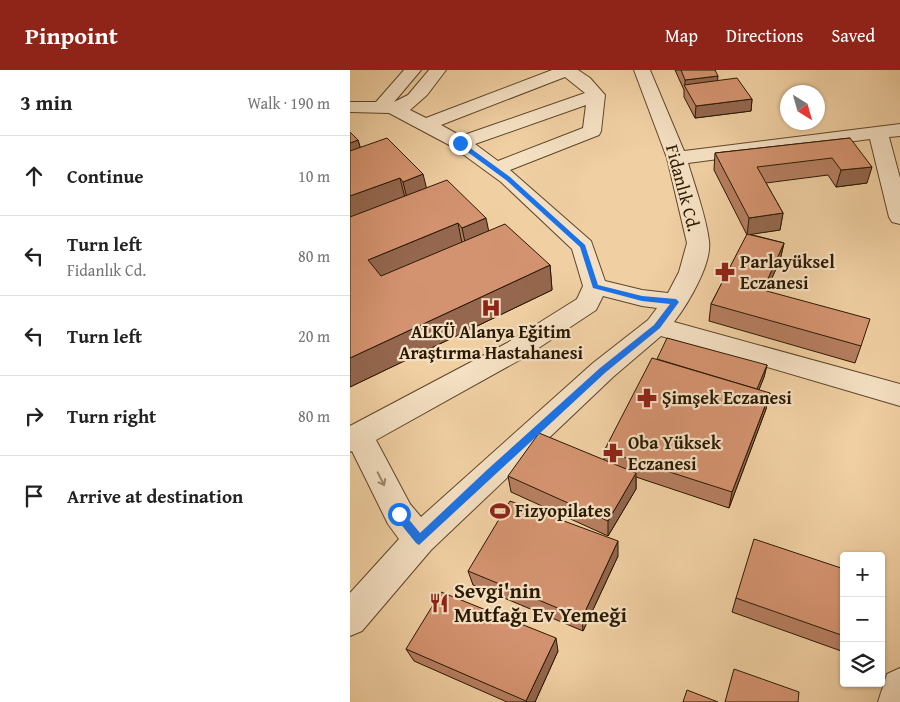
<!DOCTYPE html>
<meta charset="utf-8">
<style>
:root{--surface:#fff;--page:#f2f2f2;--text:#222;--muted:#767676;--line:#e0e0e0;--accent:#8f2418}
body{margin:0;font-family:"Gentium Book Plus",serif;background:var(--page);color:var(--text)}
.controls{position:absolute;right:15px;bottom:15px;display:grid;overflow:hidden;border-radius:5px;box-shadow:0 1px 4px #0004}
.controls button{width:45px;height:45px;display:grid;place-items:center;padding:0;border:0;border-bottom:1px solid var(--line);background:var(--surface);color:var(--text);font:25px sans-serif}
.compass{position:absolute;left:430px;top:15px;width:45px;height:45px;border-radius:50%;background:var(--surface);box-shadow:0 1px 4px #0004;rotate:143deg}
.stop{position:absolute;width:15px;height:15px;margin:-11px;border:4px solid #1a73e8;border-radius:50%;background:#fff}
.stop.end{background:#1a73e8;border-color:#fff;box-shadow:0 1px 5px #0008}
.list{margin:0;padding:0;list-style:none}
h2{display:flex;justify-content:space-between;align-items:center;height:65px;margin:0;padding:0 20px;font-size:21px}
h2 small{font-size:16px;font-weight:400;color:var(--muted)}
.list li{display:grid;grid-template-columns:32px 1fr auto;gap:15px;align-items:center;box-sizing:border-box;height:80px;padding:0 20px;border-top:1px solid var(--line)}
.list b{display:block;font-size:19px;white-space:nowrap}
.list p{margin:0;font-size:16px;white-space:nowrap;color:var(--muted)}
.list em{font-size:16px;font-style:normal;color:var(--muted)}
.icon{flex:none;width:28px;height:28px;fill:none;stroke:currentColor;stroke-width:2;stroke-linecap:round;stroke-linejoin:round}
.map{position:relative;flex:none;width:550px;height:632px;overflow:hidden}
header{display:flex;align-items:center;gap:30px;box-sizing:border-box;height:70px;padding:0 25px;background:var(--accent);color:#fff}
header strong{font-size:24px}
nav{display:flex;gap:28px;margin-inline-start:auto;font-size:18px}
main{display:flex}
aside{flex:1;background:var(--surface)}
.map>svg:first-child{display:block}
</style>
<header>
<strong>Pinpoint</strong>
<nav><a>Map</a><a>Directions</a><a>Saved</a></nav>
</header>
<main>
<aside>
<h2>3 min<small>Walk · 190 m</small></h2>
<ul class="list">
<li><svg class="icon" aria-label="ahead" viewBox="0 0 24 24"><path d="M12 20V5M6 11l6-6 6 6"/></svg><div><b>Continue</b></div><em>10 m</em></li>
<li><svg class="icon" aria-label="left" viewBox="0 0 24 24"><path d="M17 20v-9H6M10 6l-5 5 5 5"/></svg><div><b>Turn left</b><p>Fidanlık Cd.</p></div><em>80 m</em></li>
<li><svg class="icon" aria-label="left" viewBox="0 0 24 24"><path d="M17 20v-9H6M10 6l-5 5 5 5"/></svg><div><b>Turn left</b></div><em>20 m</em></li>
<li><svg class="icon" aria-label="right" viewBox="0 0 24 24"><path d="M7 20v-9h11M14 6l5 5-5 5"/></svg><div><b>Turn right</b></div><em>80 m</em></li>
<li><svg class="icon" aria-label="arrive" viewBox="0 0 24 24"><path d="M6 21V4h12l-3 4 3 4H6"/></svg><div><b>Arrive at destination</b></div></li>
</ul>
</aside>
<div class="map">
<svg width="550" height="632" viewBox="0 0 550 632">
<rect width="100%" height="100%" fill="#f0cfa2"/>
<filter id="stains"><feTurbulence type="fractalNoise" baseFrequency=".004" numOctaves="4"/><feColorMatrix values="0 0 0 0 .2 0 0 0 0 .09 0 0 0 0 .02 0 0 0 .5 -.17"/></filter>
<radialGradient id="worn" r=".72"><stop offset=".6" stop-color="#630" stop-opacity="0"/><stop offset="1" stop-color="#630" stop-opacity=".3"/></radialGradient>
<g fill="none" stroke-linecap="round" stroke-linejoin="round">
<defs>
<g id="minor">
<path d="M54,0h17l-27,32 14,-7 21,-25h17l-19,25 -17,15 16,8 126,-48h26l12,8 15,17 -4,36 -2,4 -89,35 81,71 14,40 37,9 26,3 11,-21 8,-29 -20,-85 -33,-88h16l34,81 216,-27v12l-11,1 11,41v46l-8,-2 -3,-5 -19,-78 -182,24c7,24 18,53 21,78 3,23 -21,63 -35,81l226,62v22l-239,-70 -48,41 -182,173 -69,81 -12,5v-43l49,-54 -11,-15 -36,-73 -2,1v-26l157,-83 70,-44 6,-13 -11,-37 -71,-67 -48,-35 -64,-34 -39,-1v-10h26zM215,7l20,16 -124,43 -20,-11zM236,35l-3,23 -85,33 -23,-17zM253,226l39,10 15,2 -9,12 -55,43 -172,154 -11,-13 -34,-64 149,-83 71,-47z"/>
<path d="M550,598v34h-22l9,-28z"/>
</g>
</defs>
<use href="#minor" stroke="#5c4628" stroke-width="2"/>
<use href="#minor" fill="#f5e0c3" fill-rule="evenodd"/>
</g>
<g fill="#b67e60" stroke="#2a1900">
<path d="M325,0h40l2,11 35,18 -1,12 -56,7 -11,-21v-7z"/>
<path d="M500,68l17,45 -31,4 -8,-12 -62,8 17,30 -3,17 -31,4 35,9 -4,17 -14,31 95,55 -6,17 -146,-42 2,-17 36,-69 -33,-65 1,-17z"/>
<path d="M8,70l2,7 67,41 61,43 62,34 2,25 -202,97z"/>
<path d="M307,289l110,6 -3,12 -5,12 7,20 -37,99 -93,-31v12l-28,47 -97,-44 -3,-16 96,-16v-9z"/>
<path d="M268,486l-35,75 -110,-46 -5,-14z"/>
<path d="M494,499v83l-112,-40 4,-14z"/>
<path d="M56,579l152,2 -23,51h-28l-93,-41z"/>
</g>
<g fill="#94674e" stroke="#2a1900">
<path d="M368,6l-1,11 -32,-1v-6z"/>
<path d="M402,29l-1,12 -56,7 1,-12z"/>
<path d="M8,70l7,24 -15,5v-26z"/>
<path d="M522,97l-5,16 -31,4 5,-17z"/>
<path d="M73,104l6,24 -20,8 -6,-24z"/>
<path d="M50,108l6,24 -56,22v-28z"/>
<path d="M433,143l-3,17 -33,5 2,-17z"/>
<path d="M136,148l5,24 -24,10 -5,-24z"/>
<path d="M108,153l5,25 -86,37 -9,-25z"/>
<path d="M434,173l-4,17 -21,47 4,-17z"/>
<path d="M200,195l2,25 -202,97v-29z"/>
<path d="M417,295l-3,12 -11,28 2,-13z"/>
<path d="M420,323l-4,16 -37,99 3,-16z"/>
<path d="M286,403v16l-28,47v-15z"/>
<path d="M268,471v15l-35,75 -1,-13z"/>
<path d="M206,568l2,13 -23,51h-8l-1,-1z"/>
</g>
<g fill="#d49370" stroke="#2a1900">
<path d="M331,0h34l3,6 -33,4z"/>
<path d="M387,8l15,21 -56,7 -12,-21z"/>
<path d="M0,62l8,8 -8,3z"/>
<path d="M37,68l36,36 -20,8 -3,-4 -50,18v-45z"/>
<path d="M500,68l22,29 -31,3 -9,-12 -75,9 26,46 -34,5 -34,-65z"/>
<path d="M97,110l39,38 -24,10 -4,-5 -90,37 13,16 124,-52 45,41 -200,93v-141z"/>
<path d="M397,164l37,9 -21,47 107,29 -9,27 -150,-42z"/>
<path d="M317,268l100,27 -10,24 -100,-30z"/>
<path d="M302,288l118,35 -38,99 -128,-41z"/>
<path d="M189,363l97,40 -28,48 -100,-45z"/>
<path d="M160,431l108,40 -36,77 -114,-47z"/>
<path d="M404,469l90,30v67l-108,-38z"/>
<path d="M91,522l115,46 -30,63 -120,-52z"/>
<path d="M384,599l65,23 -1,10h-73z"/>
<path d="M337,620l31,12h-35z"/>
</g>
<defs><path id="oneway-shaft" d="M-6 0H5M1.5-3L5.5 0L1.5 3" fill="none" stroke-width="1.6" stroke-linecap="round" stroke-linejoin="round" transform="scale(1.25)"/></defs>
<use stroke="#9a866b" href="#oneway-shaft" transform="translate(31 409) rotate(63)"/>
<path fill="#1a73e8" d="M108,72h4l48,35 75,68 13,40 44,11 34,3 3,3 -19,26 -54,44 -187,173 -3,-2 -21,-26v-6h7l18,22 68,-64 112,-101 54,-43 16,-21 -28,-3 -49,-13 -13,-41 -74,-67 -48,-35z"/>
<defs>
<symbol id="pharmacy-bare" viewBox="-9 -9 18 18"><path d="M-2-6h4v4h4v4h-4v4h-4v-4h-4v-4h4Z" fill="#8f2418" stroke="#f5e0c3" stroke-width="2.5" paint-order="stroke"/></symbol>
<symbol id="hospital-bare" viewBox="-9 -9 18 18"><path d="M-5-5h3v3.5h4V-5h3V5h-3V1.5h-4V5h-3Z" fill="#8f2418" stroke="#f5e0c3" stroke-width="2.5" paint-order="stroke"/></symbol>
<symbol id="stadium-bare" viewBox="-9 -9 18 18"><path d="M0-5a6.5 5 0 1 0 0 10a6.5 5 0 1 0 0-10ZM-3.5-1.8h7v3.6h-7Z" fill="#8f2418" stroke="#f5e0c3" stroke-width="2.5" paint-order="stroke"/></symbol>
<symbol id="restaurant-bare" viewBox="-9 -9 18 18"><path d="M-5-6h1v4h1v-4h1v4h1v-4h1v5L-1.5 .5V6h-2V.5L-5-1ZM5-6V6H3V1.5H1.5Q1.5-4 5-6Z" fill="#8f2418" stroke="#f5e0c3" stroke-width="2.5" paint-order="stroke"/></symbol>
</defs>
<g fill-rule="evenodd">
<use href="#pharmacy-bare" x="361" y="188" width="28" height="28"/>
<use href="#hospital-bare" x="127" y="224" width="28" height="28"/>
<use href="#pharmacy-bare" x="283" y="314" width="28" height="28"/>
<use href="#pharmacy-bare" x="249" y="369" width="28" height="28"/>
<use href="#stadium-bare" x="136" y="427" width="28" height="28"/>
<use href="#restaurant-bare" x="75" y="519" width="28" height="28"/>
</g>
<g text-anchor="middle" stroke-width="4.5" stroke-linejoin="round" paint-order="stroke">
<g font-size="18" fill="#2a1900" stroke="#f5e0c3">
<text transform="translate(333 118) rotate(75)" y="6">Fidanlık Cd.</text>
</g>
<g font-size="18" font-weight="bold" fill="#2a1900" stroke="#f5e0c3" text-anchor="start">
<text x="390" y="198">Parlayüksel<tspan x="390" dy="21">Eczanesi</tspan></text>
<text x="141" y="268" text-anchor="middle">ALKÜ Alanya Eğitim<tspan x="141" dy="21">Araştırma Hastahanesi</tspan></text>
<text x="312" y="334">Şimşek Eczanesi</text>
<text x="278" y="379">Oba Yüksek<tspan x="278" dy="21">Eczanesi</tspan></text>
<text x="165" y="447">Fizyopilates</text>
</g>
<g font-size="21" font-weight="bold" fill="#2a1900" stroke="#f5e0c3" text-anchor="start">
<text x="104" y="528">Sevgi'nin<tspan x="104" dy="24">Mutfağı Ev Yemeği</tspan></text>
</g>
</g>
<rect width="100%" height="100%" filter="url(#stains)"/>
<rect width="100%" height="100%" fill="url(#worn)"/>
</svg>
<div class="controls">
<button>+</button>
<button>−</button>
<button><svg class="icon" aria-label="layers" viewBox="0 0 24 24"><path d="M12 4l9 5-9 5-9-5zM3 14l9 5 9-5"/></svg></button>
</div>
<svg class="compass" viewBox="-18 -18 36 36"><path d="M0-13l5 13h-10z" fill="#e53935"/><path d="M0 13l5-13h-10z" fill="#767676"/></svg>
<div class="stop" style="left:49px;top:444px"></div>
<div class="stop end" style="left:110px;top:73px"></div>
</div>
</main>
